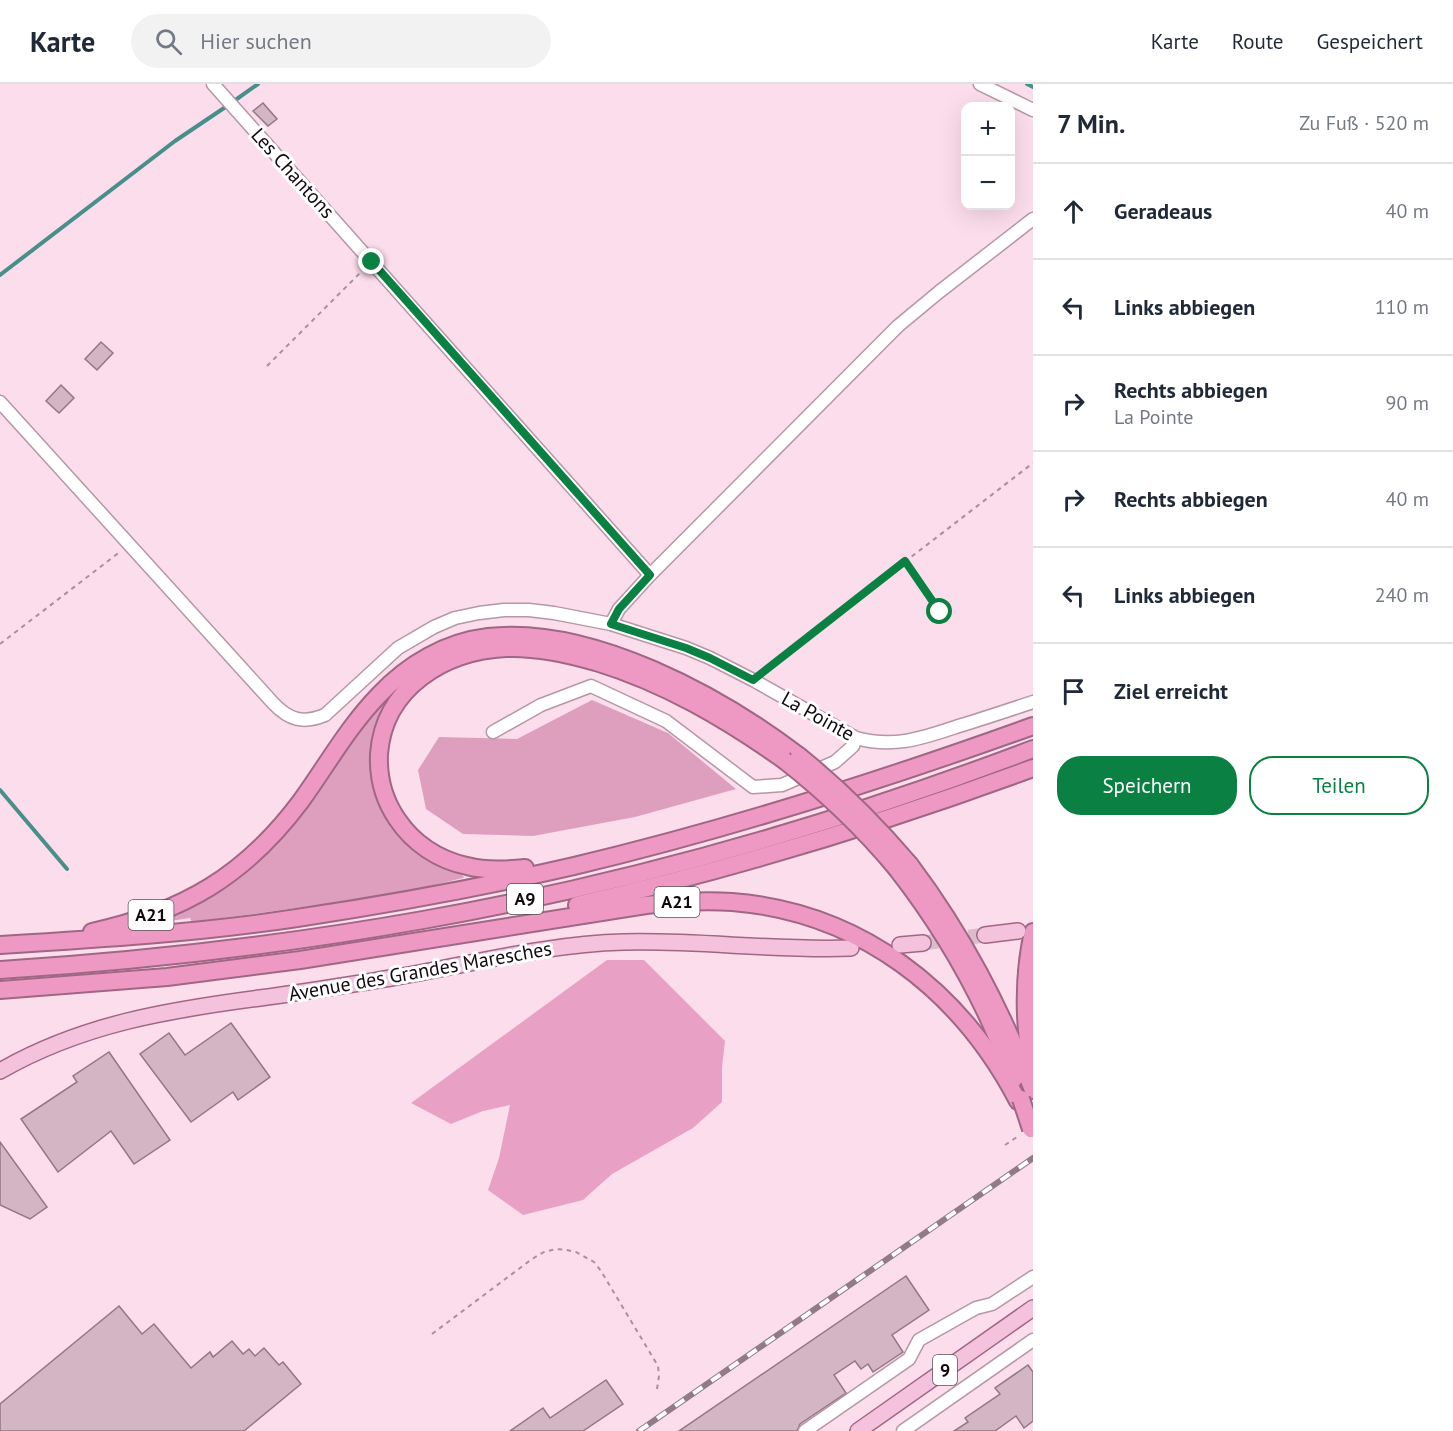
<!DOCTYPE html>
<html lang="de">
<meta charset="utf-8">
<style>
:root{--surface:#fff;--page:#f2f2f3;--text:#1f2937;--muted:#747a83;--line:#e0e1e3;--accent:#0b8043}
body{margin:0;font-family:"PT Sans",sans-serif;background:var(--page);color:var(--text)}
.controls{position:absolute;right:18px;top:18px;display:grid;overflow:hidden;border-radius:12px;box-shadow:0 6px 24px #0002}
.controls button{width:54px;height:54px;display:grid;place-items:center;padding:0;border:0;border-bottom:2px solid var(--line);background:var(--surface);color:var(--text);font:30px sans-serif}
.stop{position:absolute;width:18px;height:18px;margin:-14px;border:4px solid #0b8043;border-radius:50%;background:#fff}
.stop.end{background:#0b8043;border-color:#fff;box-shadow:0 2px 6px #0008}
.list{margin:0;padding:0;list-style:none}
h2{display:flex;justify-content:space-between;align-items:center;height:78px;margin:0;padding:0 24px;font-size:26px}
h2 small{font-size:20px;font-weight:400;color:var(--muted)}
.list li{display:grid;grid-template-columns:39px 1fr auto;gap:18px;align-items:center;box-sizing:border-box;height:96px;padding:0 24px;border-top:2px solid var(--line)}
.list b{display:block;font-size:22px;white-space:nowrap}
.list p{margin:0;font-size:20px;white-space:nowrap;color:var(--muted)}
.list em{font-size:20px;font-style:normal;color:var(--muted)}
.actions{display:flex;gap:12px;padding:18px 24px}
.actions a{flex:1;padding:14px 0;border:2px solid var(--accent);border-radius:24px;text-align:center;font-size:21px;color:var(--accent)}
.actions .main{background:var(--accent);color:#fff}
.icon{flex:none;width:33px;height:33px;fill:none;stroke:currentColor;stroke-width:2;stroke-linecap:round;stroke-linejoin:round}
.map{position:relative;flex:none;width:1033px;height:1347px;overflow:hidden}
header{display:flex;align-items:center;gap:36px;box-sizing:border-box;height:84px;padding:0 30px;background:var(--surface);border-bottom:2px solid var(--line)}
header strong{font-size:28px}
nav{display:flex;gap:33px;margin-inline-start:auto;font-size:21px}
.search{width:420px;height:54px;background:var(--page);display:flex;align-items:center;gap:15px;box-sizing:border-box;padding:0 21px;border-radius:33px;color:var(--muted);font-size:22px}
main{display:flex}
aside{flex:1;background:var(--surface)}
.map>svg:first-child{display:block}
</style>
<header>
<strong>Karte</strong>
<div class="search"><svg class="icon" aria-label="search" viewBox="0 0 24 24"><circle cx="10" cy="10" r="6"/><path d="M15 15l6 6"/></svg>Hier suchen</div>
<nav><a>Karte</a><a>Route</a><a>Gespeichert</a></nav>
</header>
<main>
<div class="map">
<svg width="1033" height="1347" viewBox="0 0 1033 1347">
<rect width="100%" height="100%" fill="#fcddec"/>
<g fill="#de9fbf">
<path d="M399,602l-24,93 64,86 23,10 2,2 -1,1 -46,11 -61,11 -164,22 -2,-4 -20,3 -1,5 -42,2 91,-39 154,-177z"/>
<path d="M592,616l76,33 68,56 -101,28 -102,19 -70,-2 -37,-25 -8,-39 21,-33 78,2z"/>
</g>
<path fill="#e9a0c5" d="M607,876h37l81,81 -3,26v35l-29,26 -81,46 -29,26 -60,15 -35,-25 11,-32 11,-53 -27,6 -32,13 -40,-21z"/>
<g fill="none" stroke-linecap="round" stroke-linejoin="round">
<g stroke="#488e8b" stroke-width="4">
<path d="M1027,0l6,3"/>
<path d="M234,17l24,-17"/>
<path d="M0,191l175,-134 52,-35"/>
<path d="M0,706l67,79"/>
</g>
</g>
<g fill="#d3b5c3" stroke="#937784" stroke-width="1.5">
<path d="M263,19l14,16 -9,7 -15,-15z"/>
<path d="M101,258l12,11 -16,17 -12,-11z"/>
<path d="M61,301l13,13 -15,15 -13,-12z"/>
<path d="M231,939l39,54 -32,23 -5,-8 -42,30 -51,-68 29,-21 16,22z"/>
<path d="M109,968l61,88 -36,24 -23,-33 -53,41 -37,-53 56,-37 -4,-6z"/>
<path d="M0,1058l47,65 -17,12 -30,-14z"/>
<path d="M906,1192l23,34 -37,25 11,17 -30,20 -5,-8 -7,5 -6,-8 -21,14 12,18 -46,31 -3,7h-118z"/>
<path d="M119,1222l23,28 12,-10 37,44 19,-16 3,5 19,-16 11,13 6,-5 6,7 9,-8 15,17 4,-3 18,22 -57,47h-244v-27z"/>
<path d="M1028,1281l5,7v49l-9,7 -8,-12 -21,15h-41l14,-9 -3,-4 35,-24 -5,-6z"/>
<path d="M606,1296l17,24 -40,27h-73l33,-23 7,10z"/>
</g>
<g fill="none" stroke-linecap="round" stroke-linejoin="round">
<path stroke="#d9bdcb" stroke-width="15" stroke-dasharray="15 8" stroke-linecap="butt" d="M923,859l62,-8"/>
<defs>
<g id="minor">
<path d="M213,0l437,491"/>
<path d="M980,0l53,26"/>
<path d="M0,318l273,301c16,17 30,21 52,12l73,-67 36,-21 21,-9 24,-5 25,-3h25l25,3 57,11 75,24 24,10 43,22 103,58c40,11 69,-1 106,-13 23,-7 47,-15 71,-23"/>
<path d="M611,540l8,-15 31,-34 248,-249 41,-34 94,-73"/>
<path d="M493,648l48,-27 50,-19 75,35 87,66 29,-2 53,-23 18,-16 3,-8"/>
<path d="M805,1347l104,-72 10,-19 57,-32 16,-4 41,-27"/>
<path d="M903,1347l130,-91"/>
</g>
<g id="major">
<path d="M985,851l33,-4"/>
<path d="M900,861l23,-2"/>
<path d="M0,987c82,-47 168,-61 260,-73 44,-6 87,-13 131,-20 77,-13 154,-34 233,-36 76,-2 151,9 227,6"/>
<path d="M858,1347l175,-123"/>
</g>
<g id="highway">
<path d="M910,781c54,72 89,141 123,225"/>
<path d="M525,784c-19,2 -39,3 -58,-2 -29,-6 -54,-23 -70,-47 -13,-19 -19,-42 -18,-65 5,-67 66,-103 127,-106 31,-1 61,6 90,14 69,21 130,57 188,98"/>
<path d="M897,785c50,64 89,134 117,210"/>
<path d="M577,821c155,-36 307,-82 456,-137"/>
<path d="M92,848c91,-20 153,-56 209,-131 26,-36 47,-74 78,-106 29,-31 67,-53 109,-58 103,-12 232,59 311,119"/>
<path d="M0,861c99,-6 198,-12 297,-27 93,-14 186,-31 277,-52 156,-37 309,-86 459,-140"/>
<path d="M0,886c142,-9 283,-25 423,-50 208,-37 413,-96 610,-171"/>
<path d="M0,906l167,-13 133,-17 346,-55c28,-3 57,-5 86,-3 128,10 228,88 286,199"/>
<path d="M1032,985c-8,-45 -9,-92 1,-137"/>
</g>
</defs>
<use href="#minor" stroke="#b597a5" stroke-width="15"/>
<use href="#major" stroke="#a06784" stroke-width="18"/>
<use href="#highway" stroke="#a06784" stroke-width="20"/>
<g stroke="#a8919d" stroke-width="2" stroke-dasharray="4.5 4.5" stroke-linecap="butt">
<path d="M267,282l96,-96"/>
<path d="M905,477l35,51"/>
<path d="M0,560l121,-93"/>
<path d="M762,588l271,-209"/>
<path d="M1005,1061l15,-10"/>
<path d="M432,1250l100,-75 12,-7 12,-3 11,1 9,2 18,10 7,9 57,95 1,10 -2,13"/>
</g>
<use href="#minor" stroke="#fff" stroke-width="12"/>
<use href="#major" stroke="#f4c2dc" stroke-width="15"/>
<use href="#highway" stroke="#ed99c4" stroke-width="16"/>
<defs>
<path id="rail" d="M639,1347l394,-273"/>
</defs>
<use href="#rail" stroke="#917c86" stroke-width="6"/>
<use href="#rail" stroke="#fff" stroke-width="4" stroke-dasharray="11" stroke-linecap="butt"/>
<defs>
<g id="highway-bridge">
<path d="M799,672c41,33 77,69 111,109"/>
<path d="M784,676c42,33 79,68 113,109"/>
<path d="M1021,1015l10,30"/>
</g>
</defs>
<use href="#highway-bridge" stroke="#a06784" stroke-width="20" stroke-linecap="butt"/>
<use href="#highway-bridge" stroke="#ed99c4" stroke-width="16"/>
</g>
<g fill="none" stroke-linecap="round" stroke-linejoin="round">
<path stroke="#0b8043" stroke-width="8" d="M372,178l278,313 -31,34 -8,15 75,24 24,10 43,22 152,-119 35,51"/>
</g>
<g text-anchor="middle" stroke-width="6" stroke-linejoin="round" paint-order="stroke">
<g fill="#fff" stroke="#595356" stroke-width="1.5">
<rect x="507" y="800" width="36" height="30" rx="4.5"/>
<rect x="654.5" y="803" width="45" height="30" rx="4.5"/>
<rect x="128.5" y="816" width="45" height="30" rx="4.5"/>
<rect x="933" y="1271" width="24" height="30" rx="4.5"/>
</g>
<g font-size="18" font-weight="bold" fill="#12090e">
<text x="525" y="821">A9</text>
<text x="677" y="824">A21</text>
<text x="151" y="837">A21</text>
<text x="945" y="1292">9</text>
</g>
<g font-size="20" fill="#12090e" stroke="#fff">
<text transform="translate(293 89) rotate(48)" y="7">Les Chantons</text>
<text transform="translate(818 632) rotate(29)" y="7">La Pointe</text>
<text transform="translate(420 887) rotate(-10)" y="7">Avenue des Grandes Maresches</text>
</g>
</g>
</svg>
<div class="controls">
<button>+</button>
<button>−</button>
</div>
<div class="stop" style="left:940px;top:528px"></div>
<div class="stop end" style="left:372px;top:178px"></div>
</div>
<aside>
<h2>7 Min.<small>Zu Fuß · 520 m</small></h2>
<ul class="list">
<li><svg class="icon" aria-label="ahead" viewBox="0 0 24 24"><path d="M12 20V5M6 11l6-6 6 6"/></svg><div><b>Geradeaus</b></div><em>40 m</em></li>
<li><svg class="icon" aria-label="left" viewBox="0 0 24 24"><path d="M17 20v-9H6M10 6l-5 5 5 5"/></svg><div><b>Links abbiegen</b></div><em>110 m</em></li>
<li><svg class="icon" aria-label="right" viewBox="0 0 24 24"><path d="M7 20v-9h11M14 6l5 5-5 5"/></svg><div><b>Rechts abbiegen</b><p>La Pointe</p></div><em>90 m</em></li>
<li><svg class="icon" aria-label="right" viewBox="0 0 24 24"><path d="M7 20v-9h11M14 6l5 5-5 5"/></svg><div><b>Rechts abbiegen</b></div><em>40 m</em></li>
<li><svg class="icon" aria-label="left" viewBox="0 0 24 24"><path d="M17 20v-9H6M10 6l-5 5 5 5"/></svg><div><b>Links abbiegen</b></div><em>240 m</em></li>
<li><svg class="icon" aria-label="arrive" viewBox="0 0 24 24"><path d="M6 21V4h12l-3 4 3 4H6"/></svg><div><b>Ziel erreicht</b></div></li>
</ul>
<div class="actions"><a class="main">Speichern</a><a>Teilen</a></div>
</aside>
</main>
